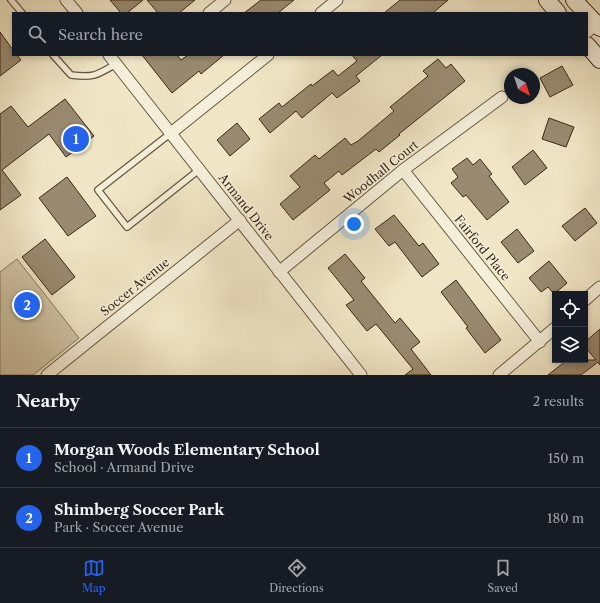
<!DOCTYPE html>
<meta charset="utf-8">
<style>
:root{--surface:#171b24;--page:#20242c;--text:#f1f3f6;--muted:#9ea1a6;--line:#363941;--accent:#2563eb}
body{margin:0;font-family:"Libre Caslon Text",serif;background:var(--page);color:var(--text)}
.controls{position:absolute;right:12px;bottom:12px;display:grid;overflow:hidden;border-radius:0px;box-shadow:0 2px 6px #0003}
.controls button{width:36px;height:36px;display:grid;place-items:center;padding:0;border:0;border-bottom:1px solid var(--line);background:var(--surface);color:var(--text);font:20px sans-serif}
.compass{position:absolute;left:504px;top:68px;width:36px;height:36px;border-radius:50%;background:var(--surface);box-shadow:0 2px 6px #0003;rotate:141deg}
.you{position:absolute;left:354px;top:224px;width:14px;height:14px;margin:-10px;border:3px solid #fff;border-radius:50%;background:#1a73e8;box-shadow:0 0 0 6px #1a73e833}
.badge{display:grid;place-items:center;width:26px;height:26px;border-radius:50%;background:var(--accent);color:#fff;font-size:13px;font-weight:700}
.pin{position:absolute;translate:-50% -50%;border:2px solid #fff;box-shadow:0 1px 4px #0006}
.list{margin:0;padding:0;list-style:none}
h2{display:flex;justify-content:space-between;align-items:center;height:52px;margin:0;padding:0 16px;font-size:17px}
h2 small{font-size:13px;font-weight:400;color:var(--muted)}
.list li{display:grid;grid-template-columns:26px 1fr auto;gap:12px;align-items:center;box-sizing:border-box;height:60px;padding:0 16px;border-top:1px solid var(--line)}
.list b{display:block;font-size:15px;white-space:nowrap}
.list p{margin:0;font-size:13px;white-space:nowrap;color:var(--muted)}
.list em{font-size:13px;font-style:normal;color:var(--muted)}
.icon{flex:none;width:22px;height:22px;fill:none;stroke:currentColor;stroke-width:2;stroke-linecap:round;stroke-linejoin:round}
.map{position:relative;flex:none;width:600px;height:375px;overflow:hidden}
.search{position:absolute;background:var(--surface);box-shadow:0 2px 6px #0003;left:12px;right:12px;top:12px;height:44px;display:flex;align-items:center;gap:10px;box-sizing:border-box;padding:0 14px;border-radius:0px;color:var(--muted);font-size:15px}
.sheet{height:172px;background:var(--surface)}
nav{display:flex;justify-content:space-around;align-items:center;box-sizing:border-box;height:56px;border-top:1px solid var(--line);background:var(--surface);font-size:11px;color:var(--muted)}
nav a{display:grid;justify-items:center;gap:2px}
nav .on{color:var(--accent)}
.map>svg:first-child{display:block}
</style>
<div class="map">
<svg width="600" height="375" viewBox="0 0 600 375">
<rect width="100%" height="100%" fill="#f0e6c6"/>
<filter id="stains"><feTurbulence type="fractalNoise" baseFrequency=".005" numOctaves="4"/><feColorMatrix values="0 0 0 0 .2 0 0 0 0 .09 0 0 0 0 .02 0 0 0 .5 -.17"/></filter>
<radialGradient id="worn" r=".72"><stop offset=".6" stop-color="#630" stop-opacity="0"/><stop offset="1" stop-color="#630" stop-opacity=".3"/></radialGradient>
<path fill="#d1c6a8" stroke="#86785e" d="M17,259l62,79 -46,37h-33v-103z"/>
<g fill="#998b71" stroke="#3a2914">
<path d="M110,0h33l-16,13h-6z"/>
<path d="M147,0h48l-16,13h-21z"/>
<path d="M261,0h33l-16,13h-34z"/>
<path d="M400,0h48l-15,13h-49z"/>
<path d="M0,32l13,18v5h4l4,5 -21,16z"/>
<path d="M142,55h35l4,5 7,-5h36l-23,19 -2,-3 -27,22z"/>
<path d="M352,55h30l-26,21 4,5 -23,17 -5,-5 -30,25 -6,-7 -26,22 -11,-14 20,-16 3,4 29,-23 1,2 21,-16 5,6 19,-15z"/>
<path d="M438,59l8,9 5,-4 14,17 -66,53 1,1 -21,17 -3,-3 -34,26 -3,-4 -15,12 6,7 -37,30 -13,-16 20,-17 -10,-11 25,-21 4,4 26,-21 6,7 7,-4 36,-30 -4,-4 38,-31 -5,-5z"/>
<path d="M562,66l11,19 -23,12 -10,-19z"/>
<path d="M65,99l29,37 -28,21 -17,-23 -47,36 19,25 -21,15v-96l11,-8 17,21z"/>
<path d="M549,118l25,9 -8,20 -24,-8z"/>
<path d="M237,123l13,16 -20,17 -13,-16z"/>
<path d="M533,150l14,18 -22,17 -13,-18z"/>
<path d="M467,158l6,7 7,-6 12,15 -3,2 20,26 -22,18 -21,-25 -3,2 -12,-14 7,-6 -6,-8z"/>
<path d="M67,177l29,39 -28,20 -29,-38z"/>
<path d="M585,208l12,15 -22,18 -13,-15z"/>
<path d="M394,215l25,31 4,-3 16,21 -17,13 -27,-35 -6,4 -14,-17z"/>
<path d="M517,229l17,22 -16,12 -17,-21z"/>
<path d="M45,239l30,38 -23,18 -30,-38z"/>
<path d="M345,254l20,24 -4,3 34,42 5,-5 20,24 -9,7 20,26h-26l8,-6 -37,-45 -9,7 -21,-26 8,-5 -26,-32z"/>
<path d="M549,261l18,22 -13,11 -6,-7 -7,5 -12,-14z"/>
<path d="M456,280l45,60 -16,13 -19,-25 2,-1 -27,-35z"/>
<path d="M600,329v36l-2,-3 -17,13h-33l19,-15h29l-11,-13v-5z"/>
</g>
<g fill="none" stroke-linecap="round" stroke-linejoin="round">
<defs>
<g id="service">
<path d="M11,0l11,13"/>
<path d="M53,55l18,20c23,3 26,0 45,-11"/>
<path d="M171,133l-73,57 29,37 73,-58"/>
</g>
<g id="minor">
<path d="M66,0l11,13"/>
<path d="M209,13l16,-13"/>
<path d="M321,13l16,-13"/>
<path d="M587,32l13,-11"/>
<path d="M109,55l252,320"/>
<path d="M171,133l97,-78"/>
<path d="M403,170l137,172"/>
<path d="M279,272l124,-102 99,-73"/>
<path d="M585,300l15,-13"/>
<path d="M47,375l193,-155"/>
<path d="M499,375l56,-47"/>
</g>
<g id="secondary">
<path d="M547,0l11,13"/>
<path d="M574,0l12,13"/>
<path d="M587,14l13,14"/>
<path d="M587,45l13,15"/>
</g>
</defs>
<use href="#service" stroke="#685840" stroke-width="8"/>
<use href="#minor" stroke="#685840" stroke-width="13"/>
<use href="#secondary" stroke="#3a2914" stroke-width="18"/>
<use href="#service" stroke="#f5efda" stroke-width="5.5"/>
<use href="#minor" stroke="#f5efda" stroke-width="11"/>
<use href="#secondary" stroke="#f5efda" stroke-width="16"/>
</g>
<g text-anchor="middle" stroke-width="3" stroke-linejoin="round" paint-order="stroke">
<g font-size="12" fill="#3a2914" stroke="#f5efda">
<text transform="translate(381 172) rotate(-39)" y="4">Woodhall Court</text>
<text transform="translate(246 207) rotate(52)" y="4">Armand Drive</text>
<text transform="translate(482 248) rotate(51)" y="4">Fairford Place</text>
<text transform="translate(135 287) rotate(-39)" y="4">Soccer Avenue</text>
</g>
</g>
<rect width="100%" height="100%" filter="url(#stains)"/>
<rect width="100%" height="100%" fill="url(#worn)"/>
</svg>
<div class="controls">
<button><svg class="icon" aria-label="locate" viewBox="0 0 24 24"><circle cx="12" cy="12" r="6"/><path d="M12 2v4M12 18v4M2 12h4M18 12h4"/></svg></button>
<button><svg class="icon" aria-label="layers" viewBox="0 0 24 24"><path d="M12 4l9 5-9 5-9-5zM3 14l9 5 9-5"/></svg></button>
</div>
<svg class="compass" viewBox="-18 -18 36 36"><path d="M0-13l5 13h-10z" fill="#e53935"/><path d="M0 13l5-13h-10z" fill="#9ea1a6"/></svg>
<div class="you"></div>
<div class="pin badge" style="left:76px;top:139px">1</div>
<div class="pin badge" style="left:27px;top:305px">2</div>
<div class="search"><svg class="icon" aria-label="search" viewBox="0 0 24 24"><circle cx="10" cy="10" r="6"/><path d="M15 15l6 6"/></svg>Search here</div>
</div>
<section class="sheet">
<h2>Nearby<small>2 results</small></h2>
<ul class="list">
<li><span class="badge">1</span><div><b>Morgan Woods Elementary School</b><p>School · Armand Drive</p></div><em>150 m</em></li>
<li><span class="badge">2</span><div><b>Shimberg Soccer Park</b><p>Park · Soccer Avenue</p></div><em>180 m</em></li>
</ul>
</section>
<nav>
<a class="on"><svg class="icon" aria-label="map" viewBox="0 0 24 24"><path d="M3 6l6-2 6 2 6-2v14l-6 2-6-2-6 2zM9 4v14M15 6v14"/></svg>Map</a>
<a><svg class="icon" aria-label="directions" viewBox="0 0 24 24"><path d="M12 3l9 9-9 9-9-9zM9 14v-3h6M13 9l2 2-2 2"/></svg>Directions</a>
<a><svg class="icon" aria-label="saved" viewBox="0 0 24 24"><path d="M7 4h10v16l-5-4-5 4z"/></svg>Saved</a>
</nav>
